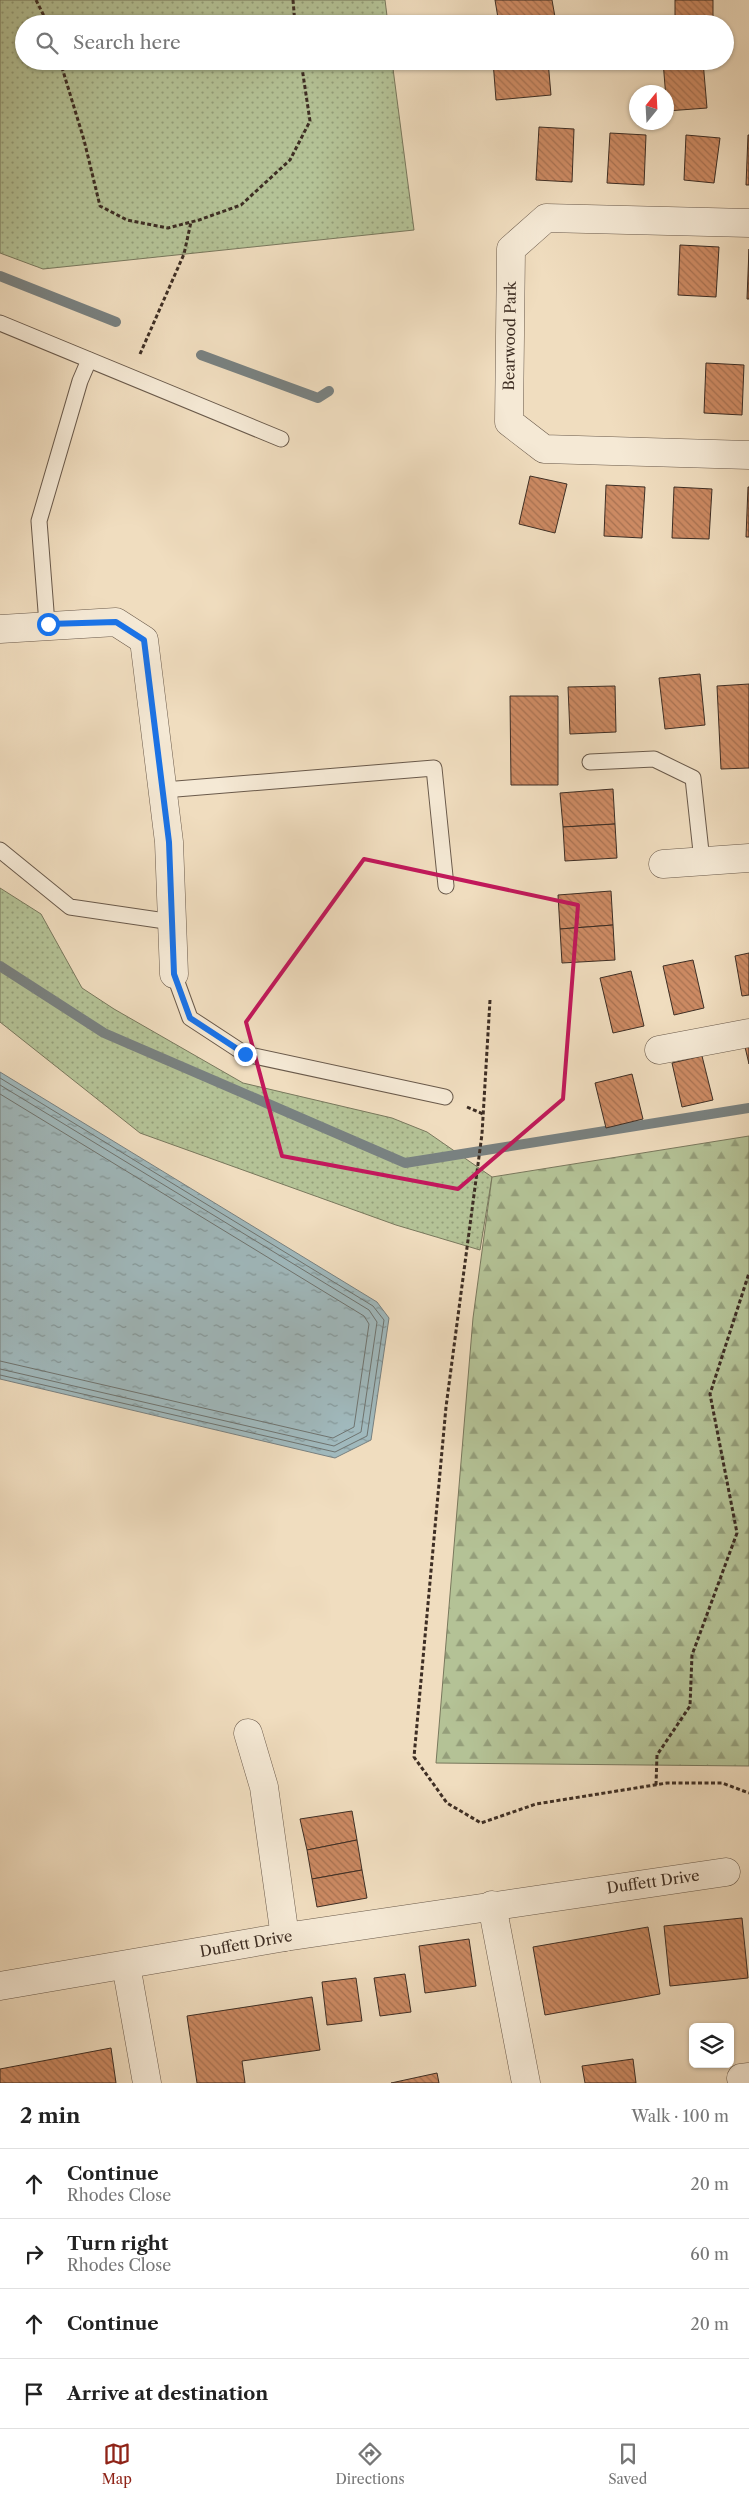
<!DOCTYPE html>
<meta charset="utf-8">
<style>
:root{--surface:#fff;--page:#f6f6f6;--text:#222;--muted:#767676;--line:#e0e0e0;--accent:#8f2418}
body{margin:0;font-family:"Libre Caslon Text",serif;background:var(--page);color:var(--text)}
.controls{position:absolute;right:15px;bottom:15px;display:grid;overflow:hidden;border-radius:8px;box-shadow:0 1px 4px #0004}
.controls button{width:45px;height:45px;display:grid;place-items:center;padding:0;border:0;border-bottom:1px solid var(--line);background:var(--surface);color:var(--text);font:25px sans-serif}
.compass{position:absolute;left:629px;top:85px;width:45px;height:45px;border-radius:50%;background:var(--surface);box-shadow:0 1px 4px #0004;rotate:18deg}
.stop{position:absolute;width:15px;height:15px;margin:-11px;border:4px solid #1a73e8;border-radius:50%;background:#fff}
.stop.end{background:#1a73e8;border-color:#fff;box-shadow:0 1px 5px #0008}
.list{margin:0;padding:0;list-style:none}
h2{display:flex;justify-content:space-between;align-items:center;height:65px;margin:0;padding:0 20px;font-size:21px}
h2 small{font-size:16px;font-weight:400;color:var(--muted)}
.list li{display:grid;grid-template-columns:32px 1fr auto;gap:15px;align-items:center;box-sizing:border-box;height:70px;padding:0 20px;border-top:1px solid var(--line)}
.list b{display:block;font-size:19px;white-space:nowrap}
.list p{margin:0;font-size:16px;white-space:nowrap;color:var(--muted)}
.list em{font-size:16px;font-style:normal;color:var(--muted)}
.icon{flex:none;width:28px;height:28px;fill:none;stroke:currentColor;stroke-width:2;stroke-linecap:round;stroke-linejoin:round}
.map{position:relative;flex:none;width:749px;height:2083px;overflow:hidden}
.search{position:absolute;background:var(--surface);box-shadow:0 1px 4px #0004;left:15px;right:15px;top:15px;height:55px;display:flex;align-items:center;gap:12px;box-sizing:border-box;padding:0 18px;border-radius:28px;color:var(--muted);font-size:19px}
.sheet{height:345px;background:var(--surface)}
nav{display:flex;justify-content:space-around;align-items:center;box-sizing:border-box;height:70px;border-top:1px solid var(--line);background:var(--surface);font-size:14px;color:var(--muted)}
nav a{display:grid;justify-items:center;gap:2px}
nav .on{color:var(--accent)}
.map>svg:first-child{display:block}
</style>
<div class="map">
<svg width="749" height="2083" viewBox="0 0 749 2083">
<defs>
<pattern id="grass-dots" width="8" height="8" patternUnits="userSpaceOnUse" patternTransform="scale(1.25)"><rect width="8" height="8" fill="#b4c296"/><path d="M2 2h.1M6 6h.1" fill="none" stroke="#949e7a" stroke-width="1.8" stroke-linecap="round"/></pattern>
<pattern id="forest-firs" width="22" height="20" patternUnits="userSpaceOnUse" patternTransform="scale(1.25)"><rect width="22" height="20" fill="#b4c296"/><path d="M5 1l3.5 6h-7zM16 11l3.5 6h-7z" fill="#949e7a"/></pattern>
<pattern id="water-ripples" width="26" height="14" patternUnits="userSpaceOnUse" patternTransform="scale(1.25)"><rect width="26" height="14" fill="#a0b9bd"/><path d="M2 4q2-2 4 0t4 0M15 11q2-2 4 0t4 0" fill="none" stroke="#849799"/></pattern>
<pattern id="building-back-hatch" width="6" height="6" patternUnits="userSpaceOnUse" patternTransform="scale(1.25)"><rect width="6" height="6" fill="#cc8a63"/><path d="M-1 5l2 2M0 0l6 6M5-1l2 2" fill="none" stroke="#a77151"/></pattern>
</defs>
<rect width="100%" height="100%" fill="#f0ddbf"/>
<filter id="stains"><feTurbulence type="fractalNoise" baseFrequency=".004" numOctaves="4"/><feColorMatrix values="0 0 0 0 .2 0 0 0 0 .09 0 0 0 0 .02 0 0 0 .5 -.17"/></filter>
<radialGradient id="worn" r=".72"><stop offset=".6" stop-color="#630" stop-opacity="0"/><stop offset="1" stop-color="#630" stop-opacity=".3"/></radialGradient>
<g fill="url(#grass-dots)" stroke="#79785d">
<path d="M0,0h385l3,24h-364v37h368l22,169 -371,39 -43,-16z"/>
<path d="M0,888l41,26 41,74 32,21 129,74 149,35 35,14 65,45 -12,73 -84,-25 -256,-92 -140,-111z"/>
</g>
<path fill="url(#forest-firs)" stroke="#79785d" d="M749,1136v630l-313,-3 37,-445 19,-141z"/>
<path fill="url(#water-ripples)" stroke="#798180" d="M0,1072l377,230 12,16 -18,122 -36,18 -335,-79z"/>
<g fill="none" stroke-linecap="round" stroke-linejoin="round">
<g stroke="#6f7470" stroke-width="1">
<path d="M0,1078l373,228 11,14 -17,116 -32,16 -335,-77"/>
<path d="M0,1085l369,225 8,12 -16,110 -27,14 -334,-77"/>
<path d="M0,1094l364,222 5,8 -15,103 -21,11 -333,-77"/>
</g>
<g stroke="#798180" stroke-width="10">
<path d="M0,276l116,46"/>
<path d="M201,355l117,43 11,-7"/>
<path d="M0,966l104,67 301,130 344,-55"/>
</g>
</g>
<g fill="url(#building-back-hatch)" stroke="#3e2e24">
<path d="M495,0h57l3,17 -38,7h-18z"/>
<rect x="675" y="0" width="38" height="24"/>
<path d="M493,61h55l3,34 -55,5z"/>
<path d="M663,61h40l4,47 -40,3z"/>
<path d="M539,127l35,2 -2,53 -36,-2z"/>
<path d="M610,133l36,2 -2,50 -37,-2z"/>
<path d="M686,135l34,3 -6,45 -30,-3z"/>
<path d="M748,135h1v50h-3z"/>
<path d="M680,245l39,2 -3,50 -38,-2z"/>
<path d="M749,249v50h-2z"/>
<path d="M706,363l38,2 -2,50 -38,-2z"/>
<path d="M530,476l37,8 -12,49 -36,-9z"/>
<path d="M606,485l39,2 -3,51 -38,-2z"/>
<path d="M674,487l38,2 -3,50 -37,-1z"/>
<path d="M748,487h1v50h-3z"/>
<path d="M700,674l5,51 -40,4 -6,-51z"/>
<path d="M749,684v84l-28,1 -4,-83z"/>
<path d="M615,686l1,46 -46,2 -2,-47z"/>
<path d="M510,696h48v89h-47z"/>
<path d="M613,789l2,35 -52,3 -3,-34z"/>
<path d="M615,824l2,34 -52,3 -2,-34z"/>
<path d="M611,891l2,34 -53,4 -2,-34z"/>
<path d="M613,925l2,35 -53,3 -2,-34z"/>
<path d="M749,953v42l-7,1 -7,-40z"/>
<path d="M693,960l11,48 -30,7 -11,-49z"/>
<path d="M631,971l13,55 -31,7 -13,-55z"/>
<path d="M749,1046v18l-4,-17z"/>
<path d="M702,1056l11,44 -31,7 -10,-44z"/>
<path d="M632,1074l11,45 -37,9 -11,-45z"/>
<path d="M352,1811l5,29 -50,10 -7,-31z"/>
<path d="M357,1840l5,30 -50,9 -5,-29z"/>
<path d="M362,1870l5,28 -50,9 -5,-28z"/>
<path d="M742,1918l6,60 -78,8 -6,-60z"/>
<path d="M648,1927l12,67 -115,21 -12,-68z"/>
<path d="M469,1939l7,47 -51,7 -6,-47z"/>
<path d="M405,1974l6,38 -31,4 -6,-38z"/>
<path d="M356,1978l6,43 -35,4 -5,-43z"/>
<path d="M312,1997l8,53 -78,11 3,22h-48l-10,-67z"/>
<path d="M111,2048l5,35h-116v-14z"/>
<path d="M633,2059l3,24h-51l-3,-17z"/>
<path d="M437,2073l2,10h-48z"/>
</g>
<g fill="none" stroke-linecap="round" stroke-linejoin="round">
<defs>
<g id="lane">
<path d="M0,323l281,116"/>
<path d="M47,624l-8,-103 41,-140 9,-21"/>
<path d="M590,762l64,-3 39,19 9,83"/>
<path d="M164,790l270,-22 12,118"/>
<path d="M0,850l70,57 102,15"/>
<path d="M174,974l16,44 55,36 200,43"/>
</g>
<g id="street">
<path d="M749,223l-203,-5 -35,31 -2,173 35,27 205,6"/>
<path d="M0,629l116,-7 28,18 25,202 5,132"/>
<path d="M663,864l86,-6"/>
<path d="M659,1050l90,-17"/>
<path d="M248,1733l16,54 21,150"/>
<path d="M492,1905l34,178"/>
<path d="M126,1965l21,118"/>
<path d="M0,1986l285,-49 441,-65"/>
<path d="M741,2078l8,-1"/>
</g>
</defs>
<use href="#lane" stroke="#6a5a4b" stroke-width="17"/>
<use href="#street" stroke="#6a5a4b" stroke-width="29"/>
<g stroke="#3e2e24" stroke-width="3" stroke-dasharray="4 2.5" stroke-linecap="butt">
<path d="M36,0l12,24"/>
<path d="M293,0l2,24"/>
<path d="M60,61l24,79 16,66 27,14 41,8 31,-8 42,-15 49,-45 20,-39 -9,-60"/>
<path d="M140,354l44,-100 7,-32"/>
<path d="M490,1000l-8,134 -36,273 -32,350 33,46 34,20 55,-19 131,-21h55l27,10"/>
<path d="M467,1107l16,7"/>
<path d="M656,1785l1,-30 33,-49 2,-51 45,-122 -27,-139 39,-121"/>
</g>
<use href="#lane" stroke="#f5e9d5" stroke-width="15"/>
<use href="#street" stroke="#f5e9d5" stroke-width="28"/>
</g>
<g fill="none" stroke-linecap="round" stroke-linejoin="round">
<path stroke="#1a73e8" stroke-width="6" d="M48,624l68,-2 28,18 25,202 5,132 16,44 55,36"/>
</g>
<path fill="none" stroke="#c2185b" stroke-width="4" stroke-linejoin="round" d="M364,859l214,46 -15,194 -105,90 -176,-33 -36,-134z"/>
<g text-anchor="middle" stroke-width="4" stroke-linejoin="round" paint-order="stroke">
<g font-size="15" fill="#3e2e24" stroke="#f5e9d5">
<text transform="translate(510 336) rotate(-89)" y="5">Bearwood Park</text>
<text transform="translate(653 1882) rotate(-8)" y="5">Duffett Drive</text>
<text transform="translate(246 1944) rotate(-10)" y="5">Duffett Drive</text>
</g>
</g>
<rect width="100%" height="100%" filter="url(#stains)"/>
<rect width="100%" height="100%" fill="url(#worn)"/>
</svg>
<div class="controls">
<button><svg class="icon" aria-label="layers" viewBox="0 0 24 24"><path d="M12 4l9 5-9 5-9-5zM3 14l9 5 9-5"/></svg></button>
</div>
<svg class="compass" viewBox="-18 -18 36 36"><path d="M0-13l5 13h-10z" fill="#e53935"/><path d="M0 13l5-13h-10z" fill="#767676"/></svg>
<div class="stop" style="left:48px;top:624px"></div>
<div class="stop end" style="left:245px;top:1054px"></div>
<div class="search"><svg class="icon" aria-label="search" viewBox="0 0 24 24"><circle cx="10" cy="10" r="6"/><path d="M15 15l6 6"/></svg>Search here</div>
</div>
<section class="sheet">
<h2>2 min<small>Walk · 100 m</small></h2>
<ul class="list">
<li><svg class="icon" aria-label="ahead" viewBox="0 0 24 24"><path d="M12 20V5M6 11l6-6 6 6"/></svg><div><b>Continue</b><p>Rhodes Close</p></div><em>20 m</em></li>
<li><svg class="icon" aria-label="right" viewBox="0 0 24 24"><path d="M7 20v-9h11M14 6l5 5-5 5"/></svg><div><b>Turn right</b><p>Rhodes Close</p></div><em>60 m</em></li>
<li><svg class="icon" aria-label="ahead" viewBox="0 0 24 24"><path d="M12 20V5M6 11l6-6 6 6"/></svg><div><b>Continue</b></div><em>20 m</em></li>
<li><svg class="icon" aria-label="arrive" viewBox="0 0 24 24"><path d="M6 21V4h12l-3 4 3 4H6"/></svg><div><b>Arrive at destination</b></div></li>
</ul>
</section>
<nav>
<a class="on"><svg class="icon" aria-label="map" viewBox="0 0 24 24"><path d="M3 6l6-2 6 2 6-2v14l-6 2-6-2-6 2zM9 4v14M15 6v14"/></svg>Map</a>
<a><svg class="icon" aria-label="directions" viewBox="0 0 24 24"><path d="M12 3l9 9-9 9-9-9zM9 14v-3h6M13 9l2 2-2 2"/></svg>Directions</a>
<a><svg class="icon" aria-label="saved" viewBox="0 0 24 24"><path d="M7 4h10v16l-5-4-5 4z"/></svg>Saved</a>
</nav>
